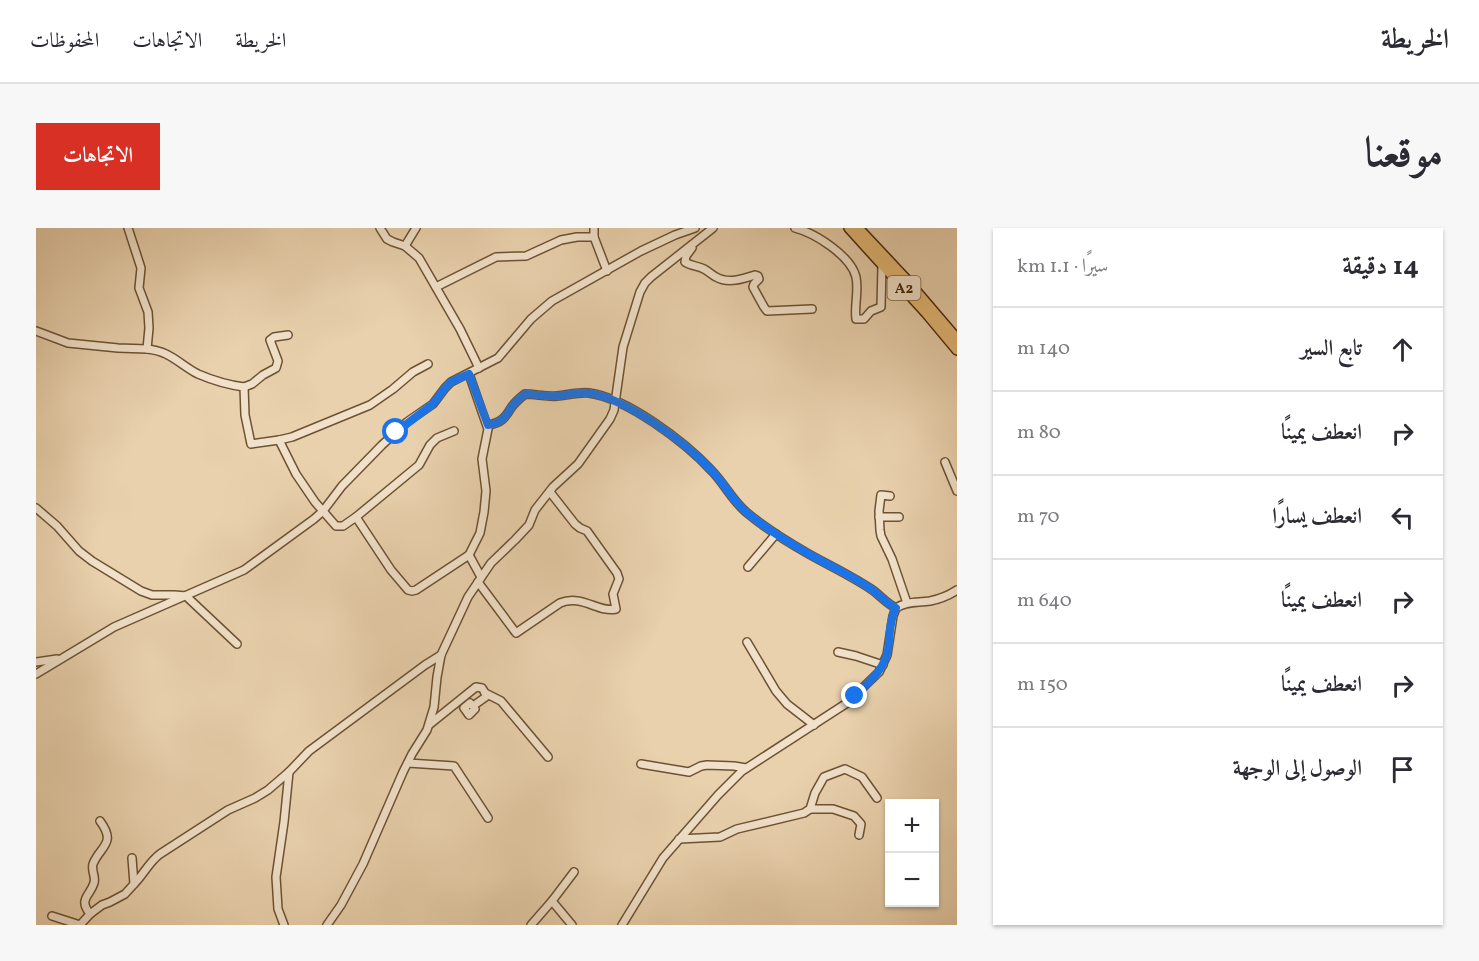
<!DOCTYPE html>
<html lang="ar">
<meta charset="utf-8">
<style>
:root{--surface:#fff;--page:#f7f7f7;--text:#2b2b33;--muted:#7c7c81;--line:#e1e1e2;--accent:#d93025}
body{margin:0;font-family:Vollkorn,Amiri,serif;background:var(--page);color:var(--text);direction:rtl}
.controls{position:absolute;right:18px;bottom:18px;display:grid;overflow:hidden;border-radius:0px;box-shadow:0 2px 4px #0004}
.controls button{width:54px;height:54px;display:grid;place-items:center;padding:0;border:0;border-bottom:2px solid var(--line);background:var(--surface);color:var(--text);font:30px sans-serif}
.stop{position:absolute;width:18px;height:18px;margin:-14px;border:4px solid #1a73e8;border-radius:50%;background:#fff}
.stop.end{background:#1a73e8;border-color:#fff;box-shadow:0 2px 6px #0008}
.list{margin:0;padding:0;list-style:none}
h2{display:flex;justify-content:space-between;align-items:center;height:78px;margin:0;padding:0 24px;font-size:26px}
h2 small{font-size:20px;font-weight:400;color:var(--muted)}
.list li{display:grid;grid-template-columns:39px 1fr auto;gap:18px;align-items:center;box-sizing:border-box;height:84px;padding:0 24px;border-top:2px solid var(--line)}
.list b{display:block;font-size:22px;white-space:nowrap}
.list em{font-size:20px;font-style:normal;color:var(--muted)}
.icon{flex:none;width:33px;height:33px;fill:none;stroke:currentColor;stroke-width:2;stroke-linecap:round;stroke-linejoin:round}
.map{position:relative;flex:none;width:921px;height:697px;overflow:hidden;direction:ltr;border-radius:0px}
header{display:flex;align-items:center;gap:36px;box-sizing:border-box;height:84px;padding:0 30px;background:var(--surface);border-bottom:2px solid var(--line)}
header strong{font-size:28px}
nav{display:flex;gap:33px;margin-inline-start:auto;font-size:21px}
.intro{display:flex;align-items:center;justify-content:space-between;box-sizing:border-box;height:144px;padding:0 36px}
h1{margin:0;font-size:42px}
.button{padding:15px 27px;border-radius:0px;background:var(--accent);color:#fff;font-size:21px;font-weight:700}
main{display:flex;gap:36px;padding:0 36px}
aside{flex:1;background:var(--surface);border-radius:0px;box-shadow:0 2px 4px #0004}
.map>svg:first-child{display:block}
</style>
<header>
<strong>الخريطة</strong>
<nav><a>الخريطة</a><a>الاتجاهات</a><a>المحفوظات</a></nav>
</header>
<div class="intro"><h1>موقعنا</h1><a class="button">الاتجاهات</a></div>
<main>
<aside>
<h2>14 دقيقة<small>سيرًا · 1.1 km</small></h2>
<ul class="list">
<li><svg class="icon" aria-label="ahead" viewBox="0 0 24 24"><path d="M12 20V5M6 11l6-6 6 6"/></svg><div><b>تابع السير</b></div><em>140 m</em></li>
<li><svg class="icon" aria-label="right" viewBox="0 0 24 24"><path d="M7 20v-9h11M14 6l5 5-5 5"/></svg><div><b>انعطف يمينًا</b></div><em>80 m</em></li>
<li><svg class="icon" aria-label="left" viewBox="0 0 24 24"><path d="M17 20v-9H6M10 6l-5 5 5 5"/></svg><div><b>انعطف يسارًا</b></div><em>70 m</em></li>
<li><svg class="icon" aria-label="right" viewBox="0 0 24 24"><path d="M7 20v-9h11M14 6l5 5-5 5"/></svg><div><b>انعطف يمينًا</b></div><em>640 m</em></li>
<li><svg class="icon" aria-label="right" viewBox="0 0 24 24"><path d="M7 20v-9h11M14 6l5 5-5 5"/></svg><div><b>انعطف يمينًا</b></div><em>150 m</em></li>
<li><svg class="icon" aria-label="arrive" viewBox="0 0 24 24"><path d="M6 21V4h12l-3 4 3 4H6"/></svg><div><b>الوصول إلى الوجهة</b></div></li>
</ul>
</aside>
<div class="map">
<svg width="921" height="697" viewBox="0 0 921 697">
<rect width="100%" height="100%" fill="#e9d1ad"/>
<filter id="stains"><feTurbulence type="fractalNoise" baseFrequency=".00333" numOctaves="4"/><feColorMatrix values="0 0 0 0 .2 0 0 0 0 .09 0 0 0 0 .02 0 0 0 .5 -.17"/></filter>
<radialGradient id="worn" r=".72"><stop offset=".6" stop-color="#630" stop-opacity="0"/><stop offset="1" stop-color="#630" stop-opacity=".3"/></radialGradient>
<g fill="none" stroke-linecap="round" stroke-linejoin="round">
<defs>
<g id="minor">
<path d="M92,0l13,40 -2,20 9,24 1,16 -2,21c23,2 32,15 51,25 14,6 31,11 46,13l1,28 6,29 28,-4 13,-3 78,-32 23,-16 20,-17 15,-8"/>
<path d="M344,0l7,11 6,3 12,4 14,12 41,71 19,39"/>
<path d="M558,0v9l13,34"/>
<path d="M759,0c20,5 56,28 61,49 3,14 -2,29 0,42h8l7,-8 10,-4 1,-42"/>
<path d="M369,18l11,-18"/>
<path d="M656,20l-6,8 -1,6c6,4 13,4 19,7 4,2 8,6 12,8 12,7 27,2 39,-2l3,1 1,3 -5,5 -1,3 11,20 3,4 45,-2"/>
<path d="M400,59l60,-30 30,-1 35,-16 16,-3h17"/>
<path d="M0,103l32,12 50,5 29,1"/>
<path d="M433,146l19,55 -6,30 4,32 -2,21 -4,21 -11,22"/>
<path d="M208,159l8,-3 11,-9 13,-7 2,-7 -8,-21 4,-3 14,-2"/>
<path d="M452,197c13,-2 17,-7 23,-17 3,-5 9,-10 14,-14 11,0 21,3 32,2 11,-1 21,-4 32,-3 38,5 96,49 122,77 13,13 21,30 35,42 19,16 40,29 61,41 21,12 43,22 64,36 9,6 15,14 25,19 11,-7 22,-5 34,-7 10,-2 18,-5 27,-11"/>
<path d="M243,212l17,34 19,28 21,24h7l13,-9 35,53 17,20 4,1 4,-1 53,-35 12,22"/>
<path d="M909,234l12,29"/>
<path d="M854,268l-9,-1 -2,16 1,19 1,6 11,23 15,44"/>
<path d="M0,280l21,18 22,25 13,10 49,30 11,4h22l12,1 51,48"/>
<path d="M320,289l63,-52 11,-20 7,-7 17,-7"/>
<path d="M843,289h20"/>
<path d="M712,339l28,-33"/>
<path d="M442,354l38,51 44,-30c22,-9 38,10 56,6l-3,-15 6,-15 -2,-6 -30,-42 -7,-3 -5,-4 -25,-32"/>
<path d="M711,414l29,49 11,13 27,21"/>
<path d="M802,424l18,4 27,9"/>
<path d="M0,434l21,-3"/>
<path d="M0,446l78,-47 130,-57 70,-51 9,-8 19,-25 40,-41 25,-23 26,-18 12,-16 6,-6 47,-24 33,-39 21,-18 89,-50 34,-16 20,-7"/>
<path d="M449,465l16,8 47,56"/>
<path d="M394,496l46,-37 6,1 5,8 -14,10 2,3 -6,6 -5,-7 6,-5 3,3"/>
<path d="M372,535l46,3 34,52"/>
<path d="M605,536l48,8 12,-6 6,-1 27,1 12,2"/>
<path d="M253,544l20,-21 116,-86 16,-10"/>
<path d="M774,581h23l21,7 7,8 -2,11"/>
<path d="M643,611l41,-2 17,-8 67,-16 6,-4 5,-16 9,-16 21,-8 17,8 15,21"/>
<path d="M98,656c10,-10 15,-22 26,-30l68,-44 27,-12 13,-8 21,-18 -5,50 -8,55 2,32 6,16"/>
<path d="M54,686l12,-9 8,-3 15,-8 9,-10 -2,-26"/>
<path d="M16,688l28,9"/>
<path d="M44,697l10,-11c-12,-15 0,-18 4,-31 2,-6 -3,-12 -1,-19 7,-18 24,-20 7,-43"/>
<path d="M291,697l14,-20 22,-41 40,-92 9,-18 15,-24 7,-23 3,-30 4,-22 27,-58 23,-34 24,-23 14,-15 6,-15 18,-23 25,-23 32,-45 4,-9 9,-63 17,-55 5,-9 6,-6 62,-49"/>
<path d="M495,697l21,-24"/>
<path d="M536,697l-20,-24 22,-29"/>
<path d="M586,697l41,-67 55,-63 24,-24 105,-68 32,-31 8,-17 6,-39 3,-8"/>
</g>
<g id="highway">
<path d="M813,0l78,86 30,36"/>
<path d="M822,0l46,49 53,62"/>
</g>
</defs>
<use href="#minor" stroke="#6d5232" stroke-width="10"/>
<use href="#highway" stroke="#442809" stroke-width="12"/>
<use href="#minor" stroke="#f1e1ca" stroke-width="7"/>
<use href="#highway" stroke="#e4b876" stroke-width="9"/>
</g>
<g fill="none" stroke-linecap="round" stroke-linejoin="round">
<path stroke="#1a73e8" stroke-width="8" d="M360,204l37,-28 12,-16 6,-6 18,-8 19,51c13,-2 17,-7 23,-17 3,-5 9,-10 14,-14 11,0 21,3 32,2 11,-1 20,-4 32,-3 38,6 96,49 122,77 13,13 21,30 35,42 19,16 40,29 61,41 21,12 44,22 64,36 9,6 15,14 25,19 -7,12 -6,28 -8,42 -4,20 -19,32 -33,46"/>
</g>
<g text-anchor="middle" stroke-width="5" stroke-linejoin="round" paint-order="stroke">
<rect fill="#f1e1ca" stroke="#786043" stroke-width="1.5" x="851.5" y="48" width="33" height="24" rx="4.5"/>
<g font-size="15" font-weight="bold" fill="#442809">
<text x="868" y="65">A2</text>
</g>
</g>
<rect width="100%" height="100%" filter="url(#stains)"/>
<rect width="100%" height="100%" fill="url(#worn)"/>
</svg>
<div class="controls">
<button>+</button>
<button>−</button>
</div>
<div class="stop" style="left:360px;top:204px"></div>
<div class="stop end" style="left:819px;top:468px"></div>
</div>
</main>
